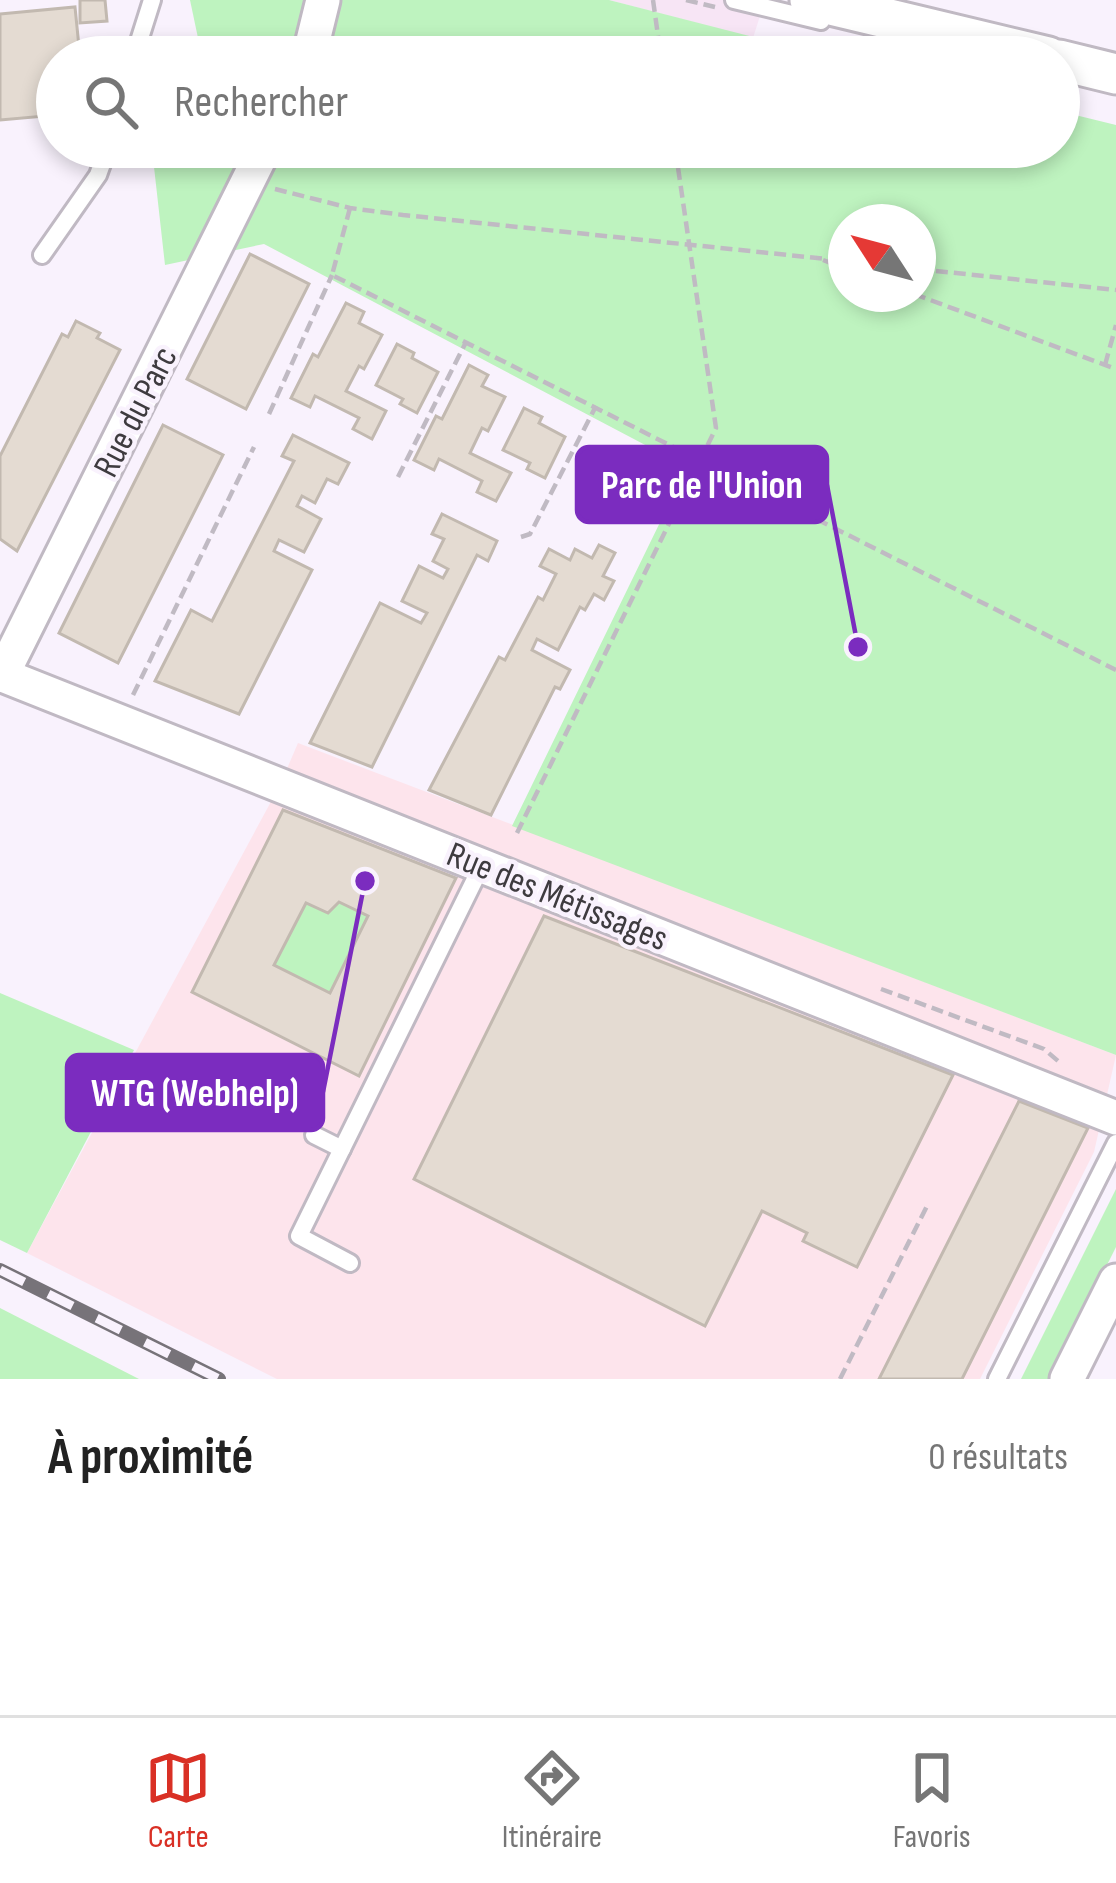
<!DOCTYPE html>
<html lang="fr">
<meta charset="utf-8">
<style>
:root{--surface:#fff;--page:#f6f6f6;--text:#222;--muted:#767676;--line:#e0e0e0;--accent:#d93025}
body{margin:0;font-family:"Sofia Sans Condensed",sans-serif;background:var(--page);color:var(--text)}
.compass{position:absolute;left:828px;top:204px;width:108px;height:108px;border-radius:50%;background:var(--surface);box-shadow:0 6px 18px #0003;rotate:306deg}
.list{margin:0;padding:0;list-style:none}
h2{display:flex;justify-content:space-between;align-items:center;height:156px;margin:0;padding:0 48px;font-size:51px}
h2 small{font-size:39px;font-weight:400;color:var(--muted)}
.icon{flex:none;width:66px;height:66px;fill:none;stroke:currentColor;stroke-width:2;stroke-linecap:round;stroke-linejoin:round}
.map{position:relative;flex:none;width:1116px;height:1379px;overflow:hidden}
.search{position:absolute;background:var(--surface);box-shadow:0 6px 18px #0003;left:36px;right:36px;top:36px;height:132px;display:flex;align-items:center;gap:30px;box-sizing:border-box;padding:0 42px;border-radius:66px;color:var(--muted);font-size:45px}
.sheet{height:336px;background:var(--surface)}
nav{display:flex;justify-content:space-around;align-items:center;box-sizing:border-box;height:168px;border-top:3px solid var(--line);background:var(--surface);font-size:33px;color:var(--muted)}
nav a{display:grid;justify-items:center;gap:6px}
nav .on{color:var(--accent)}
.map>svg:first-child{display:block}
</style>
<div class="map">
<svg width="1116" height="1379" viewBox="0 0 1116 1379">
<rect width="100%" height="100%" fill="#f9f2fd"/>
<path fill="#fde4ec" d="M298,743l818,312 -22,97 -114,227h-703l-250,-126 253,-468z"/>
<path fill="#f7e5f5" d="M609,0h156l-12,38z"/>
<g fill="#bef3bf" fill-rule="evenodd">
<path d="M190,0h419l222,57h-629z"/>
<path d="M1059,111l57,14v930l-604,-229 175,-359 -423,-223 -99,21 -12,-107 25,-11h881zM846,222h72v72h-72z"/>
<path d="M339,902l29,14 -38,77 -56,-28 32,-62 21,10z"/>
<path d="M0,993l134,57 -107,203 -27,-13z"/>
<path d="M1116,1189v58l-66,132h-29z"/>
<path d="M0,1308l139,71h-139z"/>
</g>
<g fill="#e4dbd2" stroke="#c2b9b0" stroke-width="3" fill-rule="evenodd">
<path d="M80,0h25l2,21 -27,2z"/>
<path d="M75,7l5,50h-23v58l-57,5v-106z"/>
<path d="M250,254l59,30 -63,125 -59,-30z"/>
<path d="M346,303l18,9 -5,11 23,12 -18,34 -5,-3 -13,25 40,20 -14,28 -19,-10 6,-11 -44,-22 -5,11 -19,-9 22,-44 5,3z"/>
<path d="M76,321l24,12 -3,5 23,12 -103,201 -17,-12v-83l62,-122 6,3z"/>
<path d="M397,344l17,9 -2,5 26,14 -21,41 -17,-9 3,-5 -27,-14z"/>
<path d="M469,365l19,10 -6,11 23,11 -17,34 -6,-3 -12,25 41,20 -15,28 -19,-9 5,-11 -43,-22 -5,11 -20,-10 22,-44 6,3z"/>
<path d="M524,408l18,9 -3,6 26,14 -20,41 -18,-9 3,-6 -27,-13z"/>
<path d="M163,425l60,30 -105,208 -59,-30z"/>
<path d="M293,435l56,28 -11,21 -11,-5 -12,24 -13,-7 -5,10 24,13 -17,33 -25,-12 -5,11 38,19 -73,144 -84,-33 36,-71 21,11 82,-160 -12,-5z"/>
<path d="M442,514l55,27 -9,20 -11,-6 -105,212 -62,-24 70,-140 41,20 6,-10 -25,-12 17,-35 24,12 5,-9 -15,-8 11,-22 -12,-5z"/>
<path d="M599,545l16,8 -12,23 11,5 -10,19 -10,-6 -9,16 -5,-3 -22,43 -21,-11 -5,11 38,20 -10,19 -5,-2 -64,128 -62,-25 70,-133 6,3 33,-63 5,3 13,-26 -16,-8 9,-17 21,11 5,-11 17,9z"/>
<path d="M283,810l173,68 -97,198 -167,-84zM339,902l29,14 -38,77 -56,-28 32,-62 22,10z"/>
<path d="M544,916l409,159 -96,192 -54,-26 4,-8 -45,-22 -57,115 -291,-147z"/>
<path d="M1019,1101l69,27 -126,251h-83z"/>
</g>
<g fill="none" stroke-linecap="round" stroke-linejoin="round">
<defs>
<g id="service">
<path d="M734,0l87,21"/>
<path d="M134,57l18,-57"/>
<path d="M42,255l56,-80 10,-28"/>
<path d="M314,1135l28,14"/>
<path d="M350,1263l-51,-27 183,-371"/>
<path d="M997,1379l119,-236"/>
</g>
<g id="minor">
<path d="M309,57l14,-57"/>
<path d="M0,674l1116,444"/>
<path d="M2,675l263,-528"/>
<path d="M1067,1379l49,-98"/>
</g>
<g id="tertiary">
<path d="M810,0l238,57"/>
<path d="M1059,60l57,14"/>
</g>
</defs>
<use href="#service" stroke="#c0b9c3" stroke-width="22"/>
<use href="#minor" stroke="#c0b9c3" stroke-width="39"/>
<use href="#tertiary" stroke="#c0b9c3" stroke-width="45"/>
<g stroke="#c0bac3" stroke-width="4.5" stroke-dasharray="12 6" stroke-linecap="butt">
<path d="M653,0l8,57"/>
<path d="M686,0l29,7"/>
<path d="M275,189l75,19 53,7 443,46"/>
<path d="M350,208l-18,67 784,395"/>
<path d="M823,260l23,9"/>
<path d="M918,269l198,21"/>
<path d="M914,294l202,75"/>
<path d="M1105,365l11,-40"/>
<path d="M269,414l63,-139"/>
<path d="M398,477l68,-135"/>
<path d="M521,537l9,-3 66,-128"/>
<path d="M133,695l121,-248"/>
<path d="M517,833l199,-405 -41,-281"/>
<path d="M881,989l163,60 14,12"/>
<path d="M284,1120l33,-65"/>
<path d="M840,1379l88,-175"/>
</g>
<use href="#service" stroke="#fff" stroke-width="16"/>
<use href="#minor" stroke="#fff" stroke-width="33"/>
<use href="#tertiary" stroke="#fff" stroke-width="39"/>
<defs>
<path id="rail" d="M0,1270l219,109"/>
</defs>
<use href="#rail" stroke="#777379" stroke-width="14"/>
<use href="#rail" stroke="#f9f2fd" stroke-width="9" stroke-dasharray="27" stroke-linecap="butt"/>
</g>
<g text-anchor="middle" stroke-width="9" stroke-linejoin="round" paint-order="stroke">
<g font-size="36" fill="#3e3b3f" stroke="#f9f2fd">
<text transform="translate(134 411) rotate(-63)" y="13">Rue du Parc</text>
<text transform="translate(558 895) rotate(22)" y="13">Rue des Métissages</text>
</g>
</g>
<path fill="none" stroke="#7b2cbf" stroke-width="4.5" d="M858 647L827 485M365 881L323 1092"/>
<g fill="#7b2cbf" stroke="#f9f2fd" stroke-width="4.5">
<circle cx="858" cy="647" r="12"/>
<circle cx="365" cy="881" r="12"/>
</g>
<g fill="#7b2cbf" stroke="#7b2cbf" stroke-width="4.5">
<rect x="577" y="447" width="250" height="75" rx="12"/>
<rect x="67" y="1055" width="256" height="75" rx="12"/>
</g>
<g font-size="39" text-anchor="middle" font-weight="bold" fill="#fff">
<text x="702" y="498">Parc de l'Union</text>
<text x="195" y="1106">WTG (Webhelp)</text>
</g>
</svg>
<svg class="compass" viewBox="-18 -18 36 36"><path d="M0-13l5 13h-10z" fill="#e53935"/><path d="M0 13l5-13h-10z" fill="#767676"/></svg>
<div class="search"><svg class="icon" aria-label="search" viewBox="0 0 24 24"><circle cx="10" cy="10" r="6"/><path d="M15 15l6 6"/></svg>Rechercher</div>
</div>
<section class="sheet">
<h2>À proximité<small>0 résultats</small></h2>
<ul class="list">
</ul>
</section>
<nav>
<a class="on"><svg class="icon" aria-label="map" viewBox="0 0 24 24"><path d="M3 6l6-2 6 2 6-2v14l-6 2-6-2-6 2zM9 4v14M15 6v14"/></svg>Carte</a>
<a><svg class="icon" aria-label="directions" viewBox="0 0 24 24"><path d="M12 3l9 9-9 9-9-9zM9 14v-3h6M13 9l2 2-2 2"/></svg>Itinéraire</a>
<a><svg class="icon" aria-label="saved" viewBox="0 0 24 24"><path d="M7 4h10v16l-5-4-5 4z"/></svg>Favoris</a>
</nav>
